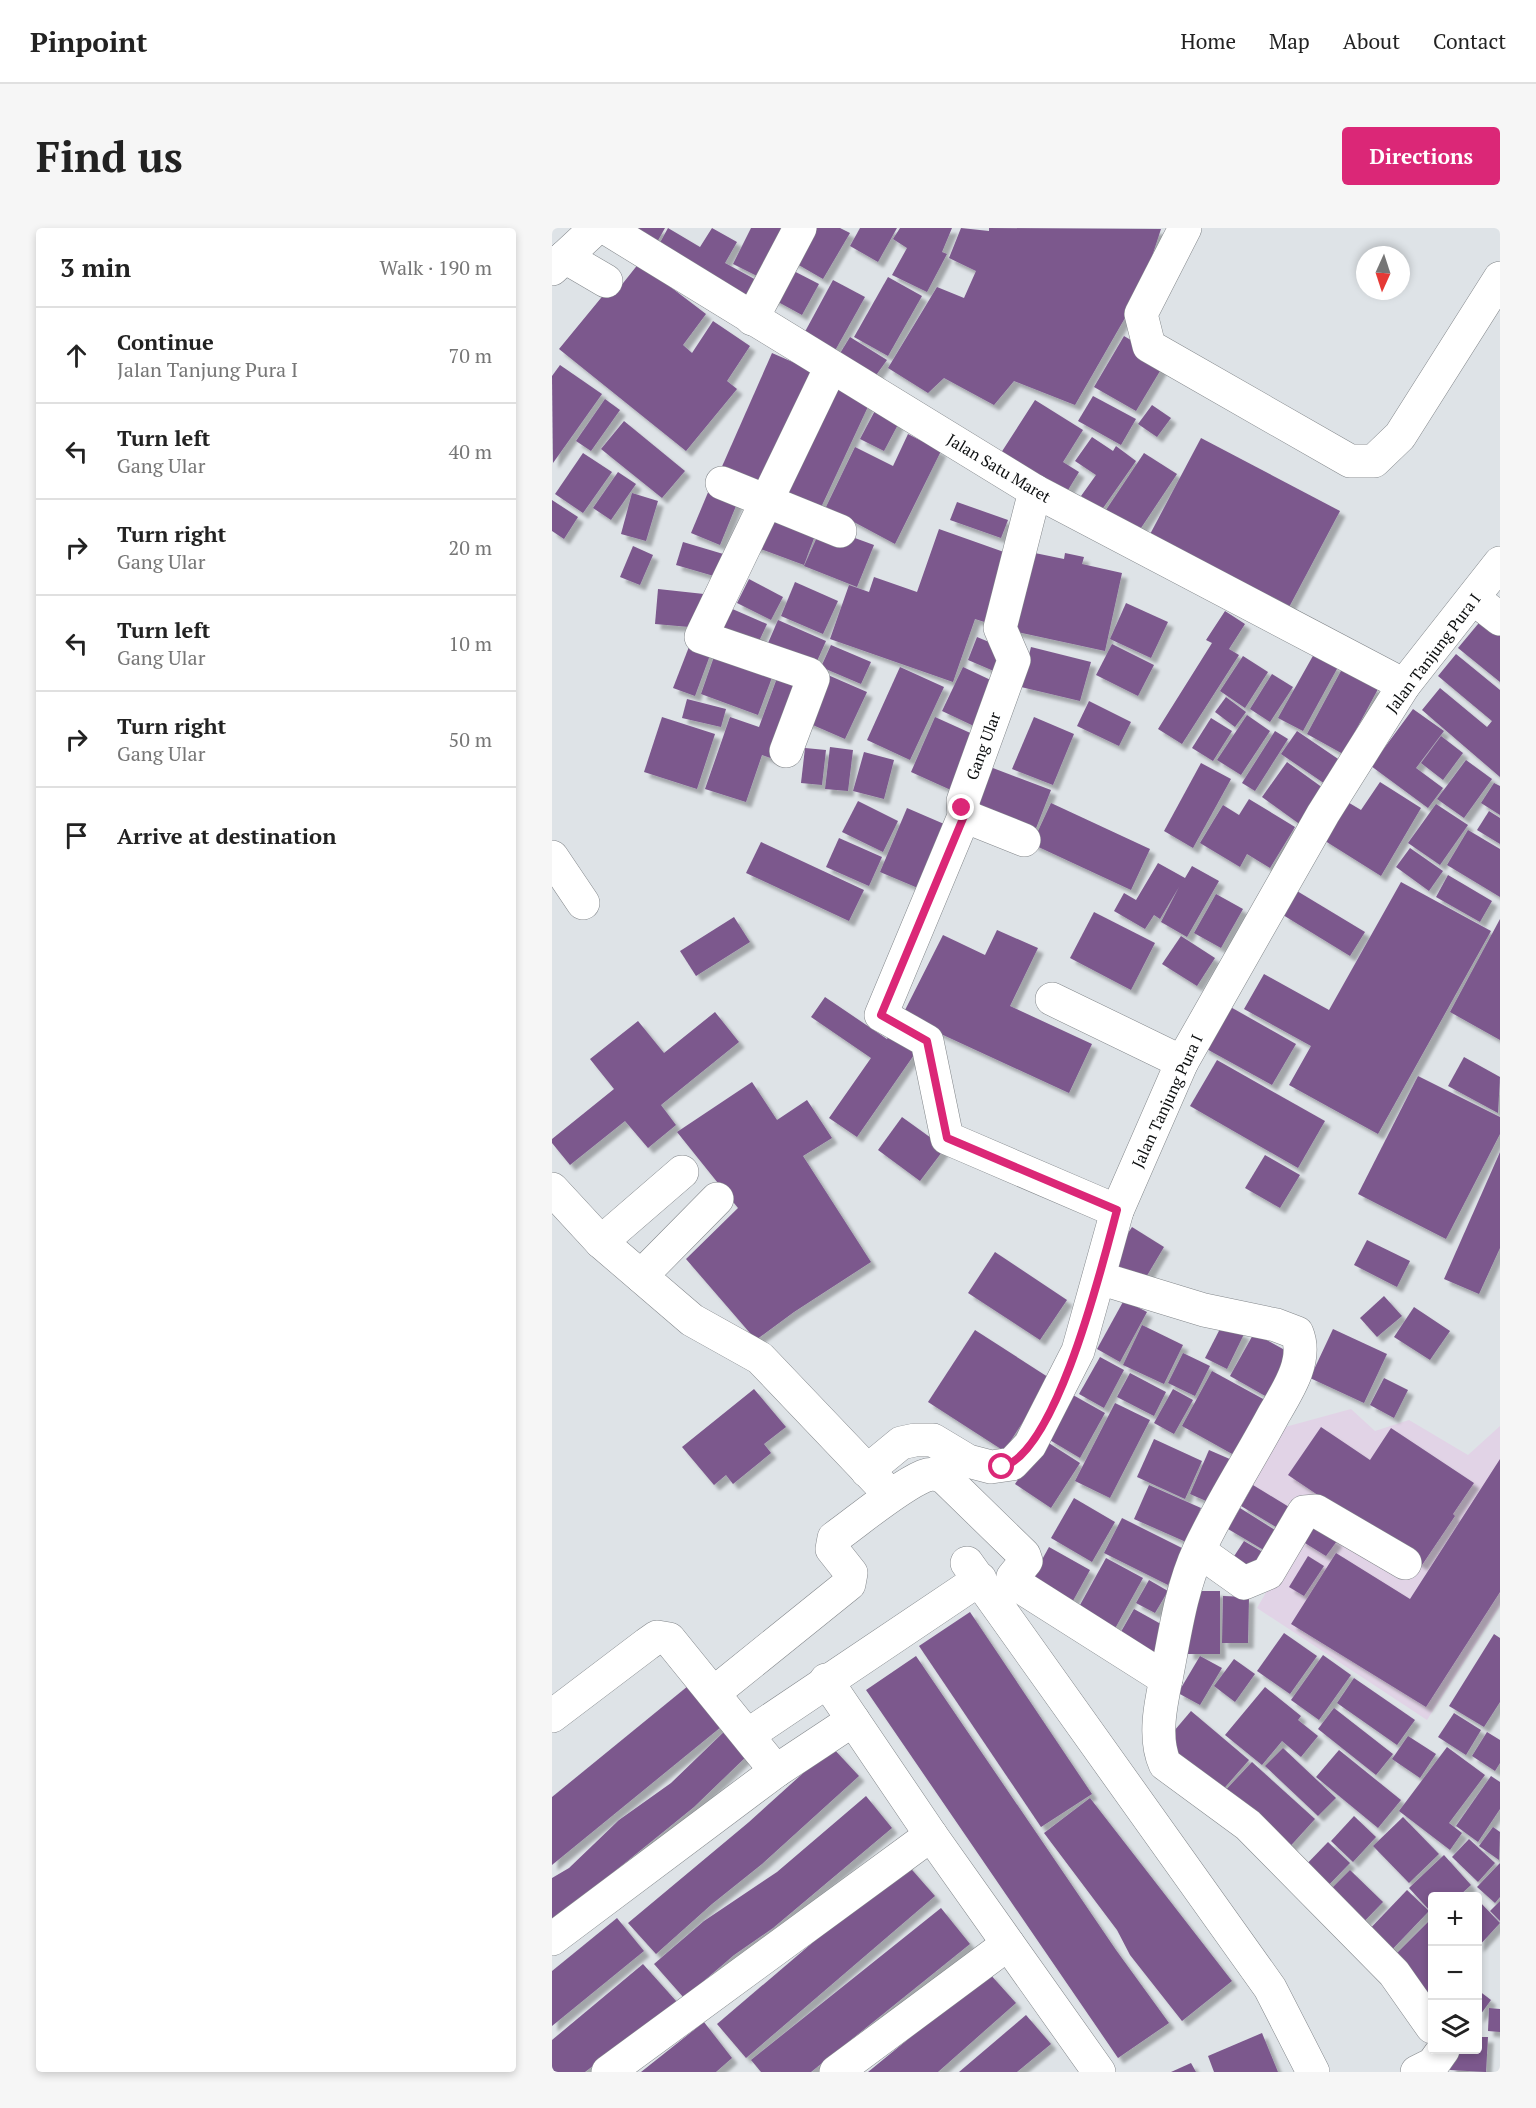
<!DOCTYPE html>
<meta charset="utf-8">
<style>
:root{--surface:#fff;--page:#f6f6f6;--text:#222;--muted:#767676;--line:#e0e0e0;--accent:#db2777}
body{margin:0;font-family:"PT Serif",serif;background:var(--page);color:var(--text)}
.controls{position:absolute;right:18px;bottom:18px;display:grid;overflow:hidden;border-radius:6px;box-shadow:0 3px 9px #0003}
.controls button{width:54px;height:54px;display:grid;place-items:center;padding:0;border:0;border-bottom:2px solid var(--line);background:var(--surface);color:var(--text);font:30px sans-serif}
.compass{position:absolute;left:804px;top:18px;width:54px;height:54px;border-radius:50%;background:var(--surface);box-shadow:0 3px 9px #0003;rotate:183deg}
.stop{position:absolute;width:18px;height:18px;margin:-14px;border:4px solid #db2777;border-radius:50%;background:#fff}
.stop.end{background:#db2777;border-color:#fff;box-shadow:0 2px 6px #0008}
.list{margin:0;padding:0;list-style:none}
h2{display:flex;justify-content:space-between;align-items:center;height:78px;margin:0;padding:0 24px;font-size:26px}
h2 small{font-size:20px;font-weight:400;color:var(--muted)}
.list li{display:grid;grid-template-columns:39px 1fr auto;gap:18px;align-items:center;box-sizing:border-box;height:96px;padding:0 24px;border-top:2px solid var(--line)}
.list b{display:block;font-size:22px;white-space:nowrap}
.list p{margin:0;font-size:20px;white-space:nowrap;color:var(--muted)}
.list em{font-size:20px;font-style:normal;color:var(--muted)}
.icon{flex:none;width:33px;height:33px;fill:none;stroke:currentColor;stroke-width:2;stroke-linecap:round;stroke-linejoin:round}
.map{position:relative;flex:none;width:948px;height:1844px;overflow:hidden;border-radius:6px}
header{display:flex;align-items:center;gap:36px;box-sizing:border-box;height:84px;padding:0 30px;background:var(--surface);border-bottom:2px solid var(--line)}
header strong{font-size:28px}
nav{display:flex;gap:33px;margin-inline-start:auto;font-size:21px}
.intro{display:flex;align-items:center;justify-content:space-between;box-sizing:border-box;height:144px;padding:0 36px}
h1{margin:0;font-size:42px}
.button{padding:15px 27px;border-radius:6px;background:var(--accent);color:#fff;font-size:21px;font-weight:700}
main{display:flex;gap:36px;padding:0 36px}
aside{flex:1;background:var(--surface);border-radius:6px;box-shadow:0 3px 9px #0003}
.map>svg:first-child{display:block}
</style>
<header>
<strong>Pinpoint</strong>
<nav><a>Home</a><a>Map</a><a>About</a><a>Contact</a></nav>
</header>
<div class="intro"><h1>Find us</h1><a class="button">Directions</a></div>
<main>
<aside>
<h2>3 min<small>Walk · 190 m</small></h2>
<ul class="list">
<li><svg class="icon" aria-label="ahead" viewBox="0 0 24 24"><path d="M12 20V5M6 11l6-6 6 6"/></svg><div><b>Continue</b><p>Jalan Tanjung Pura I</p></div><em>70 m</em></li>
<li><svg class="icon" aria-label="left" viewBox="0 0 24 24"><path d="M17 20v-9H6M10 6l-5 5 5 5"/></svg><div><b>Turn left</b><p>Gang Ular</p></div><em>40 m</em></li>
<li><svg class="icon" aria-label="right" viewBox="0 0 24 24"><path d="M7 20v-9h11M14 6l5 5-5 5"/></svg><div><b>Turn right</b><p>Gang Ular</p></div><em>20 m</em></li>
<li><svg class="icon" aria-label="left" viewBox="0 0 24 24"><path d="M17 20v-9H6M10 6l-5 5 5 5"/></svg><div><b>Turn left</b><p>Gang Ular</p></div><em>10 m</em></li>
<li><svg class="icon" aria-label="right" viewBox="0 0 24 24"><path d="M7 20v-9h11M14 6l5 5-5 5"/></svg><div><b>Turn right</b><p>Gang Ular</p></div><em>50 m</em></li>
<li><svg class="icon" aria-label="arrive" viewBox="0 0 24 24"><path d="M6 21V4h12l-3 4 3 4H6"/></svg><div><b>Arrive at destination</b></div></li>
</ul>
</aside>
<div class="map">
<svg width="948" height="1844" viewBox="0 0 948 1844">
<defs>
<filter id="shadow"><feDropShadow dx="5.5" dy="5.5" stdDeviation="1.5" flood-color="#0004"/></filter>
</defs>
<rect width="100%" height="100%" fill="#dee3e7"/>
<path fill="#e1d3e6" d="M799,1181l24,22 34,-11 59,35 32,-29v180l-73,114 -170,-112 46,-79 -63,-39 45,-63z"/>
<g fill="#7c588d" filter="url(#shadow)">
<path d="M72,0h41l-9,16z"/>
<path d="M116,0l32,19 12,-19 25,14 -12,21 44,24 -13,22 -100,-59z"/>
<path d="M199,0h29l13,6 -24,48 -36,-18z"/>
<path d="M256,0h32l10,5 -27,46 -33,-19z"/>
<path d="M308,0h37l-19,34 -28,-16z"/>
<path d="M348,0h52l-10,24 5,2 -20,38 -35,-17 15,-27 -14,-9z"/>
<path d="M409,0l28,3v-3l172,1 -20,61 -66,115 -61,-24 -20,24 -50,-27 -16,15 -40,-25 49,-81 27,11 12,-27 -27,-13z"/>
<path d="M87,35l67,51 -23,31 9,8 21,-32 37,25 -23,35 10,8 -51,62 -127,-102 51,-62 6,5z"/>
<path d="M234,39l33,17 -17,31 -33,-18z"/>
<path d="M336,49l34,19 -34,60 -34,-19z"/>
<path d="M281,52l32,17 -33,59 -31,-17z"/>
<path d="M572,108l42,25 -30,50 -42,-24z"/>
<path d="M298,109l37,23 -13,18 -35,-23z"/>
<path d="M220,125l39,17 -52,118 -39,-17z"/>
<path d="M8,137l42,29 -49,69 -1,-87z"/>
<path d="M279,152l41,18 -55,118 -40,-18z"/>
<path d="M541,168l43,23 -15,26 -43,-24z"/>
<path d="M53,171l15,11 -29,41 -15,-10z"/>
<path d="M483,172l48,30 -20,32 16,10 -14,23 -66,-39z"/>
<path d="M327,175l24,12 -19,36 -24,-12z"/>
<path d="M600,177l19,13 -14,19 -19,-13z"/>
<path d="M72,193l61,50 -23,27 -61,-49z"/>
<path d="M356,206l33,17 -46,93 -69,-37 29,-60 38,19z"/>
<path d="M540,209l21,14 3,-5 20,15 -35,50 -20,-15 15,-21 -21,-14z"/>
<path d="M649,210l139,73 -53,100 -139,-73z"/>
<path d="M31,225l29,19 -29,41 -28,-19z"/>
<path d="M592,225l33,21 -38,57 -33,-21z"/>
<path d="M66,244l18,12 -25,36 -18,-12z"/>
<path d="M157,262l29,11 -18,44 -29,-12z"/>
<path d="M80,265l26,8 -12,40 -25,-7z"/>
<path d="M0,272l26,17 -14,22 -12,-8z"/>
<path d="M405,274l51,18 -7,18 -51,-18z"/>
<path d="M213,282l52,20 -13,35 -57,-21z"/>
<path d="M270,298l52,19 -17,42 -53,-21z"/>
<path d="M387,301l79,28 -24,68 -19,-6 -22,63 -123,-43 19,-54 20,7 5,-15 43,15z"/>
<path d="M131,314l47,14 -6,23 -48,-14z"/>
<path d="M81,318l20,9 -13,30 -20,-8z"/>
<path d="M473,323l39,8 1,-6 19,4 -2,7 40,9 -17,78 -97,-21z"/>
<path d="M197,351l34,18 -12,23 -34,-17z"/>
<path d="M243,354l43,19 -15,33 -42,-18z"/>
<path d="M106,361l46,5 -3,34 -46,-4z"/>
<path d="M574,375l42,19 -17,36 -41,-19z"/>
<path d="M169,376l46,20 -13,28 -47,-22z"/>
<path d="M673,383l20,13 -16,25 10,6 -57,89 -24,-15 54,-86 -6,-3z"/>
<path d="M931,390l17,14v50l-42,-34z"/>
<path d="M226,392l48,21 -13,29 -48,-20z"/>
<path d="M425,409l29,12 -10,23 -28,-12z"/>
<path d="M140,411l21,8 -18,49 -22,-8z"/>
<path d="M560,416l42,21 -16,31 -42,-21z"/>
<path d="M279,417l40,17 -10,22 -40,-17z"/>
<path d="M479,419l60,15 -11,39 -59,-14z"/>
<path d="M164,423l58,21 -16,43 -57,-21z"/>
<path d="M762,426l24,13 -35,64 -25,-13z"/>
<path d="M904,426l44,36v87l-78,-67 18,-22 47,39 5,-6 -54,-45z"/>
<path d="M691,428l25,16 -23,36 -25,-17z"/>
<path d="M348,439l44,20 -34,73 -43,-20z"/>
<path d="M411,439l34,16 -21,44 -34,-16z"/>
<path d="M790,441l36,20 -35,65 -36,-20z"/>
<path d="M228,442l29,10 -30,81 -17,-6 -16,47 -41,-13 25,-72 29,10z"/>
<path d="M269,444l46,20 -22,47 -46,-20z"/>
<path d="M720,446l21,13 -23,35 -20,-13z"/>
<path d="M674,469l20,15 -11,15 -20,-15z"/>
<path d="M135,471l39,10 -5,18 -39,-9z"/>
<path d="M537,473l42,21 -12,24 -42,-20z"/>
<path d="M861,481l31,22 -28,37 27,20 -15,20 -57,-42z"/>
<path d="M695,487l23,16 -29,44 -24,-15z"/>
<path d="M110,489l53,17 -18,55 -53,-17z"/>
<path d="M383,489l42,19 -24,55 -42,-19z"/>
<path d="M482,489l40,17 -21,51 -41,-16z"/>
<path d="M659,490l21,13 -19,30 -21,-13z"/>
<path d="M723,503l13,8 -33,52 -13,-8z"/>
<path d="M745,503l50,34 -16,23 -50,-34z"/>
<path d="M889,508l22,17 -20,27 -22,-17z"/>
<path d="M278,519l23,3 -5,41 -23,-2z"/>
<path d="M253,520l21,2 -4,35 -21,-2z"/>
<path d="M312,524l30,8 -10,39 -31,-8z"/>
<path d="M914,532l26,19 -28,39 -27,-19z"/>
<path d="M735,534l43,31 -25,35 -43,-31z"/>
<path d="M649,535l30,16 -38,69 -29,-17z"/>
<path d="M433,537l66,25 -18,46 -65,-24z"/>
<path d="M828,554l41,26 -40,68 -59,-37 24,-38 15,9z"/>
<path d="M942,555l6,3v29l-19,-12z"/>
<path d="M697,571l46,28 -25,41 -23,-14 -7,13 -40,-24 23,-38 16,10z"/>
<path d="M306,573l40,20 -15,31 -41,-20z"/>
<path d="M499,575l99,46 -19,41 -99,-46z"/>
<path d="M884,576l32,21 -28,40 -32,-22z"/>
<path d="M355,580l44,19 -26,64 -45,-19z"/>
<path d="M937,583l11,7v26l-23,-14z"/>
<path d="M916,602l32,19v48l-53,-32z"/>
<path d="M287,610l43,19 -13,29 -43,-19z"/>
<path d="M209,614l103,48 -15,31 -103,-48z"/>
<path d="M858,620l33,23 -14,20 -33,-24z"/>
<path d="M606,635l27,15 7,-12 27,15 -32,56 -26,-15 18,-35 -19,32 -6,-4 -9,14 -31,-18 10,-18 12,7z"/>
<path d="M896,647l44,26 -12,21 -44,-25z"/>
<path d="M849,654l90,49 -113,203 -89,-49 22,-39 -67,-37 20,-35 65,36z"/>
<path d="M745,663l68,41 -15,24 -67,-41z"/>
<path d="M664,666l27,15 -22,39 -27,-15z"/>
<path d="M542,684l61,31 -24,47 -61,-32z"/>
<path d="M182,689l16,25 -54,34 -16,-25z"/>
<path d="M948,691v121l-50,-28z"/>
<path d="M445,702l41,18 -28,58 82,38 -23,49 -167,-77 41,-81 42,20z"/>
<path d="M629,708l34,22 -18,28 -35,-22z"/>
<path d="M273,769l62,42 3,-5 26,18 -59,85 -28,-19 42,-60 -60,-41z"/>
<path d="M675,777l69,39 -24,41 -69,-38z"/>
<path d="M163,784l24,30 -78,63 15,20 -28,23 -23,-27 -55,44 -18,-22v-4l62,-50 -24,-30 48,-38 26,32z"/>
<path d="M912,829l36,20 -2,36 -50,-27z"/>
<path d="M665,832l108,61 -27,47 -108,-62z"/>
<path d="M866,848l82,41v17l-54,105 -88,-45z"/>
<path d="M200,854l25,38 30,-20 25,38 -29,18 68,106 -77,50 -38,28 -70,-81 52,-51 -61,-76z"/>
<path d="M350,889l43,31 -25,33 -42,-31z"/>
<path d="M948,924v96l-21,46 -35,-15z"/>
<path d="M713,927l35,20 -20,33 -35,-20z"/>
<path d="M580,999l32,20 -22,37 -34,-21z"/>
<path d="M815,1012l43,21 -13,26 -43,-22z"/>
<path d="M443,1024l72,48 -27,40 -72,-47z"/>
<path d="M832,1068l18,20 -25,21 -17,-19z"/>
<path d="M572,1072l23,12 -27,50 -23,-13z"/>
<path d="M862,1079l36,24 -20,29 -36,-23z"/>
<path d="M671,1095l21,11 -17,35 -22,-11z"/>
<path d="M590,1097l41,20 -19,39 -41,-19z"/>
<path d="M781,1101l54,25 -23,49 -54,-25z"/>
<path d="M423,1102l76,49 -47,72 -76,-49z"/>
<path d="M702,1105l38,21 -25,43 -37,-21z"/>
<path d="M631,1125l27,13 -15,30 -27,-13z"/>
<path d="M548,1129l24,13 -20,38 -25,-14z"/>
<path d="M660,1143l53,29 -31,55 -52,-29z"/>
<path d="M578,1145l36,19 -12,24 -37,-19z"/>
<path d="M832,1150l24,12 -14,28 -24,-13z"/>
<path d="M202,1161l32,38 -22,17 7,9 -38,31 -7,-9 -12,10 -32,-38z"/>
<path d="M621,1161l20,11 -19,34 -20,-11z"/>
<path d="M521,1167l32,18 -25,45 -32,-19z"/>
<path d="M563,1175l35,17 -40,78 -35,-17z"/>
<path d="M769,1199l49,33 21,-32 83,55 -21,31 2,2 -33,49 -134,-90z"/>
<path d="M602,1211l48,22 -17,38 -48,-22z"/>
<path d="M492,1212l36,23 -29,45 -36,-24z"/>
<path d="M657,1222l23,10 -19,44 -23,-10z"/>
<path d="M948,1231v133l-74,115 -135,-83 45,-71 74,46z"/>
<path d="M597,1257l52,23 -15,34 -52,-23z"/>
<path d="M701,1257l41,25 -13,20 -40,-24z"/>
<path d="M522,1270l41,24 -23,40 -41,-24z"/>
<path d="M688,1280l43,27 -11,20 -44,-26z"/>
<path d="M570,1290l64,32 -18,35 -64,-32z"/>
<path d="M758,1296l27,17 -11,15 -26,-16z"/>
<path d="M692,1313l22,13 -17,24 -22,-11z"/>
<path d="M497,1319l41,23 -21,38 -41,-23z"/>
<path d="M756,1328l16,10 -20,30 -15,-9z"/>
<path d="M554,1330l37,20 -31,56 -37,-20z"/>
<path d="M597,1352l19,11 -13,22 -19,-10z"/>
<path d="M637,1363h31v63h-32z"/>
<path d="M671,1368l26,1 -1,46h-26z"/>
<path d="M582,1381l34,19 -19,35 -35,-19z"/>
<path d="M418,1384l122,182 -51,33 -122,-181z"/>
<path d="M732,1405l33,23 -27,38 -33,-23z"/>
<path d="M942,1406l6,4v64l-16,25 -35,-21z"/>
<path d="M771,1427l28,20 -32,45 -28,-20z"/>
<path d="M364,1428l200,294 53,73 -51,35 -252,-368z"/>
<path d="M648,1428l22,12 -22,37 -22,-12z"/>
<path d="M682,1431l21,15 -20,28 -21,-16z"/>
<path d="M147,1449l33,41 -180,147v-68z"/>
<path d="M802,1450l61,42 -18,25 -60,-42z"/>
<path d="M713,1459l36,29 -3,4 20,16 -17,21 -19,-16 -20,24 -37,-30z"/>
<path d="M782,1480l59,46 -17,21 -58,-46z"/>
<path d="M639,1483l58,49 -29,33 -57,-49z"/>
<path d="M902,1485l27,17 -15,25 -28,-18z"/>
<path d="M176,1500l23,24 -57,55 -142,115v-44l17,-10 50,-48 52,-37z"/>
<path d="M935,1504l13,8v23l-5,8 -23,-15z"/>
<path d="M856,1508l28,18 -16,24 -28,-19z"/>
<path d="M280,1519l27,29 -97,88 -50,40 -56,50 -28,-31 121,-101z"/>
<path d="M895,1519l38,28 -36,48 13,10 -12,17 -51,-39z"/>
<path d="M731,1520l53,50 -18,18 -53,-50z"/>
<path d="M787,1522l62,50 -23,28 -62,-51z"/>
<path d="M700,1534l63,57 -30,33 -64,-57z"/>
<path d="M939,1548l9,6v27l-22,33 -22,-16z"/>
<path d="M314,1568l26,32 -119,100 -39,27 -50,43 -30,-34 50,-43 73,-49z"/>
<path d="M538,1570l142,183 -50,40 -52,-66 -13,-25 -73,-97z"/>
<path d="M802,1588l22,21 -23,25 -22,-21z"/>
<path d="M851,1589l36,37 -30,29 -36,-37z"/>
<path d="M941,1599l7,5 -1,28 -20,-14z"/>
<path d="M917,1611l26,24 -17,19 -26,-25z"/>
<path d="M776,1614l22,21 -28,29 -22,-21z"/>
<path d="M892,1627l27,30 -12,11h-27v17l-23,-25z"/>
<path d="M354,1635l29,33 -189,162 -29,-34z"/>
<path d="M948,1635v34l-5,6 -18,-16z"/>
<path d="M798,1642l33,32 -28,29 -33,-33z"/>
<path d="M855,1662l22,21 -44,46 -22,-21z"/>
<path d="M926,1672l22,23 -22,24z"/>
<path d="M948,1673v20l-10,-10z"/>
<path d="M389,1680l29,36 -159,128h-50l-10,-12z"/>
<path d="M65,1690l27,33 -92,75v-55z"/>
<path d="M880,1690v73l-4,4 -40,-33z"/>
<path d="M91,1736l34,38 -92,70h-33v-32z"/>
<path d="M437,1745l27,30 -78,69h-70z"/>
<path d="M926,1762l13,10 -13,18z"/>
<path d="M937,1780l11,1v23l-12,-1z"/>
<path d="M474,1787l25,29 -34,28h-58z"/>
<path d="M152,1794l28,36 -16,14h-75z"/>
<path d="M710,1805l16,39h-64l-6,-16z"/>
<path d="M926,1809h10l-2,35 -36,-2 2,-20h26z"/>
<path d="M639,1835l5,9h-25z"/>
</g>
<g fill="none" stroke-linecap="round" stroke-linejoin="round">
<defs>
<g id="minor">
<path d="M54,0l429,263 369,194"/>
<path d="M633,0l-44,86 8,32 201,115h24l26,-25 100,-158"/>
<path d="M13,29l41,24"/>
<path d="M0,41l44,-41"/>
<path d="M200,91l48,-91"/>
<path d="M170,255l118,48"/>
<path d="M483,263l-35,137 14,32 -51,141 1,15 -83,199 46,26 20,97 170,73"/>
<path d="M921,370l27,21"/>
<path d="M234,523l27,-72 -4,-5 -108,-37 130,-270"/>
<path d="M412,588l60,24"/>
<path d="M0,629l31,46"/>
<path d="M500,771l130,63"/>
<path d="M0,961l49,53 91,78 68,38 123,129"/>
<path d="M49,1014l81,-70"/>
<path d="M89,1048l76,-77"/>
<path d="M547,1050l105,32 72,15 21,8c11,27 -9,57 -23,81 -24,45 -53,89 -75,136 -18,39 -24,83 -32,124 -6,28 -14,64 -2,90l83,61 146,148 38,54"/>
<path d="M315,1243l34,-28 14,-3h18l35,21 23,6 21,-3 18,-19 48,-94 39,-140 65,-149 141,-248 81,-129 96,-122"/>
<path d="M647,1323l45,32 24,-10 36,-61 12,-1 89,52"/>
<path d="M415,1335l303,425 43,84"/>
<path d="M274,1452l105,155 168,237"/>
<path d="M163,1464l134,-108 2,-11 -19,-24 2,-11c24,-17 64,-51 90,-62 7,-3 16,-2 22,3l78,76 2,6 -13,16 3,7 150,95"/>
<path d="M0,1488l95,-72 10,-7 12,2 107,132"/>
<path d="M196,1507l232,-156"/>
<path d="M0,1711l224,-168 77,-51"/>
<path d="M56,1844l323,-237"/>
<path d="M284,1844l172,-128"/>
<path d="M865,1844l16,-8 10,-14"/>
</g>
</defs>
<use href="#minor" stroke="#83878b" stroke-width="34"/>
<use href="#minor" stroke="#fff" stroke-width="33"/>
</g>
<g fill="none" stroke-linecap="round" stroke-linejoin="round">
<path stroke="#db2777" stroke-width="8" d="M410,580l2,8 -83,199 46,26 20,97 170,72c-14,52 -60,243 -115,257"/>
</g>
<g text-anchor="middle" stroke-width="4.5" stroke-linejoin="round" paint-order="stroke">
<g font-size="16" fill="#0e1011" stroke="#fff">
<text transform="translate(447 240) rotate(31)" y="6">Jalan Satu Maret</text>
<text transform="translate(881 425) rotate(-53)" y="6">Jalan Tanjung Pura I</text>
<text transform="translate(431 518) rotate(-70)" y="6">Gang Ular</text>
<text transform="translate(615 873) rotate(-65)" y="6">Jalan Tanjung Pura I</text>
</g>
</g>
</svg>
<div class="controls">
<button>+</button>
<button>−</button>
<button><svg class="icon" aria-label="layers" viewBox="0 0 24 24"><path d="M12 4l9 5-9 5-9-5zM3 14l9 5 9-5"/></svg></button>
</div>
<svg class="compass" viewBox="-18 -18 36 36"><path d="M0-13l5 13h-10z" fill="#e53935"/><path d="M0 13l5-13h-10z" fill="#767676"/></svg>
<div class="stop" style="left:450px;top:1239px"></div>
<div class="stop end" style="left:410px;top:580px"></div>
</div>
</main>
